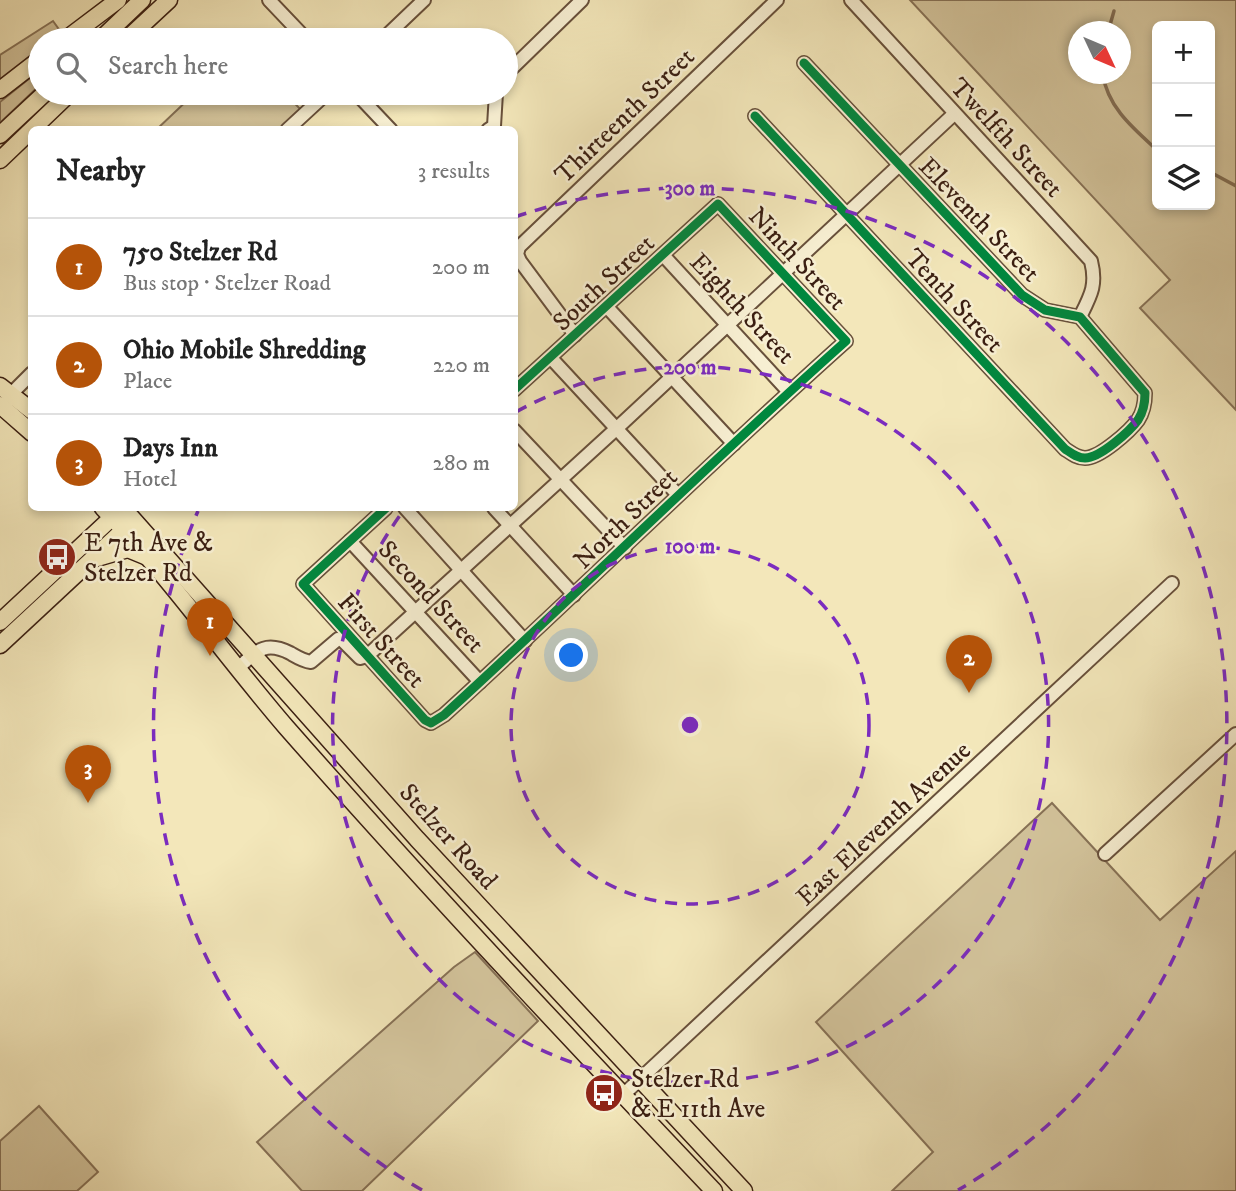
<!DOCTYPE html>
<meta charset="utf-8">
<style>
:root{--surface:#fff;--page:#f2f2f2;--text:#222;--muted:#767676;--line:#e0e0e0;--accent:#b45309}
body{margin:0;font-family:"IM FELL DW Pica",serif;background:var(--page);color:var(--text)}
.controls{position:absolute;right:21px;top:21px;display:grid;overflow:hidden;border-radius:10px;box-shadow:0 4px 10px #0003}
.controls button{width:63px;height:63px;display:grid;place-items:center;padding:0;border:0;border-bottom:2px solid var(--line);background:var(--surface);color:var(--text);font:35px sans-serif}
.compass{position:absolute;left:1068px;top:21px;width:63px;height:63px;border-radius:50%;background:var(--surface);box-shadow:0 4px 10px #0003;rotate:134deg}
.you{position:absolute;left:572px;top:656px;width:24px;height:24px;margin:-18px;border:5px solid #fff;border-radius:50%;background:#1a73e8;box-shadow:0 0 0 10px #1a73e833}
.badge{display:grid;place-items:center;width:46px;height:46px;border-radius:50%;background:var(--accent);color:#fff;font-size:23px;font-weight:700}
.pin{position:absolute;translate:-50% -58px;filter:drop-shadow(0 2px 4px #0008)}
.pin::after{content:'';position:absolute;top:37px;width:24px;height:21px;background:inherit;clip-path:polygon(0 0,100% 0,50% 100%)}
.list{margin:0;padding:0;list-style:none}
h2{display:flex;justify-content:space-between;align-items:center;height:91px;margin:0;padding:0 28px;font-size:30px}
h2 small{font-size:23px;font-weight:400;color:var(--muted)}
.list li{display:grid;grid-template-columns:46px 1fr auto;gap:21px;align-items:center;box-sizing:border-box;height:98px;padding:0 28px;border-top:2px solid var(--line)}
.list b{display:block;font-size:26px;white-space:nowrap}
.list p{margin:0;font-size:23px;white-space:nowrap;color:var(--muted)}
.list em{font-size:23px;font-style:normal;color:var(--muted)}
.icon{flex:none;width:38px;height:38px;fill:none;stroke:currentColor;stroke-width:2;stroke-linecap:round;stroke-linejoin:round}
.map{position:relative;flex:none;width:1236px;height:1191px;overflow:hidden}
.search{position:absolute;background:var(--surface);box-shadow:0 4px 10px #0003;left:28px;top:28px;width:490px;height:77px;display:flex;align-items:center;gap:18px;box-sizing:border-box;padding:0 24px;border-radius:38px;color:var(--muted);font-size:26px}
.panel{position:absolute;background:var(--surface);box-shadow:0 4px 10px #0003;left:28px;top:126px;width:490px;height:385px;border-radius:10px}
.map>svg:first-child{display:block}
</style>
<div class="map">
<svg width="1236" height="1191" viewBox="0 0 1236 1191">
<rect width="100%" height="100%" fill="#f3e7ba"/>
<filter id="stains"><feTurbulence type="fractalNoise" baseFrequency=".00286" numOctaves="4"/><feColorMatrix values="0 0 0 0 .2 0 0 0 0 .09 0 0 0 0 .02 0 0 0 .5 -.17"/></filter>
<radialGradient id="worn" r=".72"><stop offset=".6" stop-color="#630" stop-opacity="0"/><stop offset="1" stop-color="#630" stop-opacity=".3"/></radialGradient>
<g fill="#d4c59d" stroke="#877257" stroke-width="2" fill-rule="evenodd">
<path d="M910,0h326v410l-96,-102 30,-28zM1157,26h53v179h-53zM1078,32h42v42h-42z"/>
<path d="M53,21l10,14 -7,5h-16v12l-40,30v-27z"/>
<path d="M40,70v15l-40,38v-21z"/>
<path d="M195,93h90l17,18 -19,18 -127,1z"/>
<path d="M1052,803l108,117 76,-69v340h-344l41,-39 -117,-130z"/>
<path d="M475,952l63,69 -176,170h-60l-45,-49 197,-175z"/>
<path d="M39,1106l59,66 -21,19h-77v-50z"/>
</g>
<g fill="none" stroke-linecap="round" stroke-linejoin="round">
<g stroke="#836e54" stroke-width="3.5">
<path d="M1108,32l6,-21"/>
<path d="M1103,74c4,33 31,55 54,76"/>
<path d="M1210,172l26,14"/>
</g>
<defs>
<g id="minor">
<path d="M269,0l38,40"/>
<path d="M851,0l240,261c6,24 0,34 -11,56"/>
<path d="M382,40l42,-40"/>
<path d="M506,74l76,-74"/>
<path d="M356,93l35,37"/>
<path d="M755,116l310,333c6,4 12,9 20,9 15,0 45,-27 53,-38 6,-9 7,-17 7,-27l-65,-76 -35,-7 -23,-15 -218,-232"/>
<path d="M287,130l40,-37"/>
<path d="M488,130l6,-4 2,-33"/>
<path d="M663,255l126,137"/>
<path d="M607,307l127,137"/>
<path d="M575,335l-55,-74 -3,-7 2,-7 258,-247"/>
<path d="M551,358l127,137"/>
<path d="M11,394l21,-21"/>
<path d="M514,430l111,118"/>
<path d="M386,508l-83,76 122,136 6,3 13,-8c135,-123 265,-252 402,-374l-128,-137 -204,186"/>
<path d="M405,508l120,133"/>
<path d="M494,508l80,87"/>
<path d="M350,541l130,141"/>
<path d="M237,669c19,-17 27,-29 53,-16 7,4 13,8 21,9l27,-23 4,1 18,18 7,-2 249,-227 338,-315"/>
<path d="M1105,854l131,-120"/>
<path d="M623,1095l549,-512"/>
</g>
<g id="major">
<path d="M65,40l53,-40"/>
<path d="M100,40l42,-40"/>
<path d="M126,40l43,-40"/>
<path d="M0,90l40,-31"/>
<path d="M0,135l45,-42"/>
<path d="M0,160l70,-67"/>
<path d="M0,386l32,25"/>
<path d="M0,405l32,28"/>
<path d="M103,508c66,68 121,147 183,219 139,158 283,311 428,464"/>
<path d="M123,508l294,331 327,352"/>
<path d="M97,558l31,-9 17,7"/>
<path d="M0,622l118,-110"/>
<path d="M0,645l130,-121"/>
</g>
</defs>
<use href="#minor" stroke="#68503b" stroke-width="16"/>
<use href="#major" stroke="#3a1e11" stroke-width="19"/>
<use href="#minor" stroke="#f7efd2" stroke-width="12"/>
<use href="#major" stroke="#f3e7ba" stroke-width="16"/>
<defs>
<g id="cycleway">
<path d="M755,116l310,333c6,4 12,9 20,9 15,0 45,-27 53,-38 6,-9 7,-17 7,-27l-65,-76 -35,-7 -23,-15 -218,-232"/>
<path d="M386,508l-83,76 122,136 6,3 13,-8c135,-123 265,-252 402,-374l-128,-137 -204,186"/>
</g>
</defs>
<use href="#cycleway" stroke="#f7efd2" stroke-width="13"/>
<use href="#cycleway" stroke="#00873e" stroke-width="9"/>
</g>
<g fill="none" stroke="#7b2cbf" stroke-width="3.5" stroke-dasharray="12 9">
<circle cx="690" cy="725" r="179"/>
<path d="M516 412A358 358 0 1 1 404 510"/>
<path d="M422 1190A537 537 0 0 1 198 511M515 217A537 537 0 0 1 958 1190"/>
</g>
<defs>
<symbol id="bus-disc" viewBox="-11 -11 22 22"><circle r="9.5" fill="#8f2418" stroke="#f7efd2"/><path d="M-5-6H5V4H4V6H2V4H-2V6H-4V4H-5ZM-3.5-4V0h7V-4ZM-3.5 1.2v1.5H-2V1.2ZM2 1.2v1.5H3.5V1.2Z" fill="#fff"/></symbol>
</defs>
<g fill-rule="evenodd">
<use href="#bus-disc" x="35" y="535" width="44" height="44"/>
<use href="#bus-disc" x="582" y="1071" width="44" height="44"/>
</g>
<g text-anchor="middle" stroke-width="5" stroke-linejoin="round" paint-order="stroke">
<g font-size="26" fill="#3a1e11" stroke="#f7efd2">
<text transform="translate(624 115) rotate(-44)" y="9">Thirteenth Street</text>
<text transform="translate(1007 137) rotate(47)" y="9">Twelfth Street</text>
<text transform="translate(980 219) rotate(46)" y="9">Eleventh Street</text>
<text transform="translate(798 258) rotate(47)" y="9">Ninth Street</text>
<text transform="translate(603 282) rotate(-43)" y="9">South Street</text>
<text transform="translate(955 300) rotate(47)" y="9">Tenth Street</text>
<text transform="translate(743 308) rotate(47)" y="9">Eighth Street</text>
<text transform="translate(625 518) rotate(-44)" y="9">North Street</text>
<text transform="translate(432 596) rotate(47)" y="9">Second Street</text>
<text transform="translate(382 640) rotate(48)" y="9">First Street</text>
<text transform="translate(883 823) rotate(-43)" y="9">East Eleventh Avenue</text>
<text transform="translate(449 836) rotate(48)" y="9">Stelzer Road</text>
</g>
<g font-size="26" fill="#3a1e11" stroke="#f7efd2" text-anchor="start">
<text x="84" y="551">E 7th Ave &amp;<tspan x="84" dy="30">Stelzer Rd</tspan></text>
<text x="631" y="1087">Stelzer Rd<tspan x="631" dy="30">&amp; E 11th Ave</tspan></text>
</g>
</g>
<circle cx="690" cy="725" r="10" fill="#7b2cbf" stroke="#f7efd2" stroke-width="3.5"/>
<g font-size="21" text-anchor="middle" font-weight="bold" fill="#7b2cbf" stroke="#f7efd2" stroke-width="5" stroke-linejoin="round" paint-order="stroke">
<text x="690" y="195">300 m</text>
<text x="690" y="374">200 m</text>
<text x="690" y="553">100 m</text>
</g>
<rect width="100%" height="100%" filter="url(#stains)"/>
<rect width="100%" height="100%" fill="url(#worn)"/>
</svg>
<div class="controls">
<button>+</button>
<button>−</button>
<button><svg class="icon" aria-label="layers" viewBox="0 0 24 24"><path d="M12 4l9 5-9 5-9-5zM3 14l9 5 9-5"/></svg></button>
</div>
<svg class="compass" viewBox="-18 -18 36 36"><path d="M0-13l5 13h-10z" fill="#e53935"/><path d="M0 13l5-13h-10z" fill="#767676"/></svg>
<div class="you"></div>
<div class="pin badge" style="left:210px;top:656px">1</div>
<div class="pin badge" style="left:969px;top:693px">2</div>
<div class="pin badge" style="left:88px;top:803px">3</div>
<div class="search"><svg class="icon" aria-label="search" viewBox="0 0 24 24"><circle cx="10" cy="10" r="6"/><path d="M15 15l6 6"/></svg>Search here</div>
<section class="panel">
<h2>Nearby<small>3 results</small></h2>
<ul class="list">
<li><span class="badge">1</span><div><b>750 Stelzer Rd</b><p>Bus stop · Stelzer Road</p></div><em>200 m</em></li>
<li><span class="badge">2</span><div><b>Ohio Mobile Shredding</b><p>Place</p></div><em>220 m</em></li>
<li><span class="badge">3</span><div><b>Days Inn</b><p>Hotel</p></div><em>280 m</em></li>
</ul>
</section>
</div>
